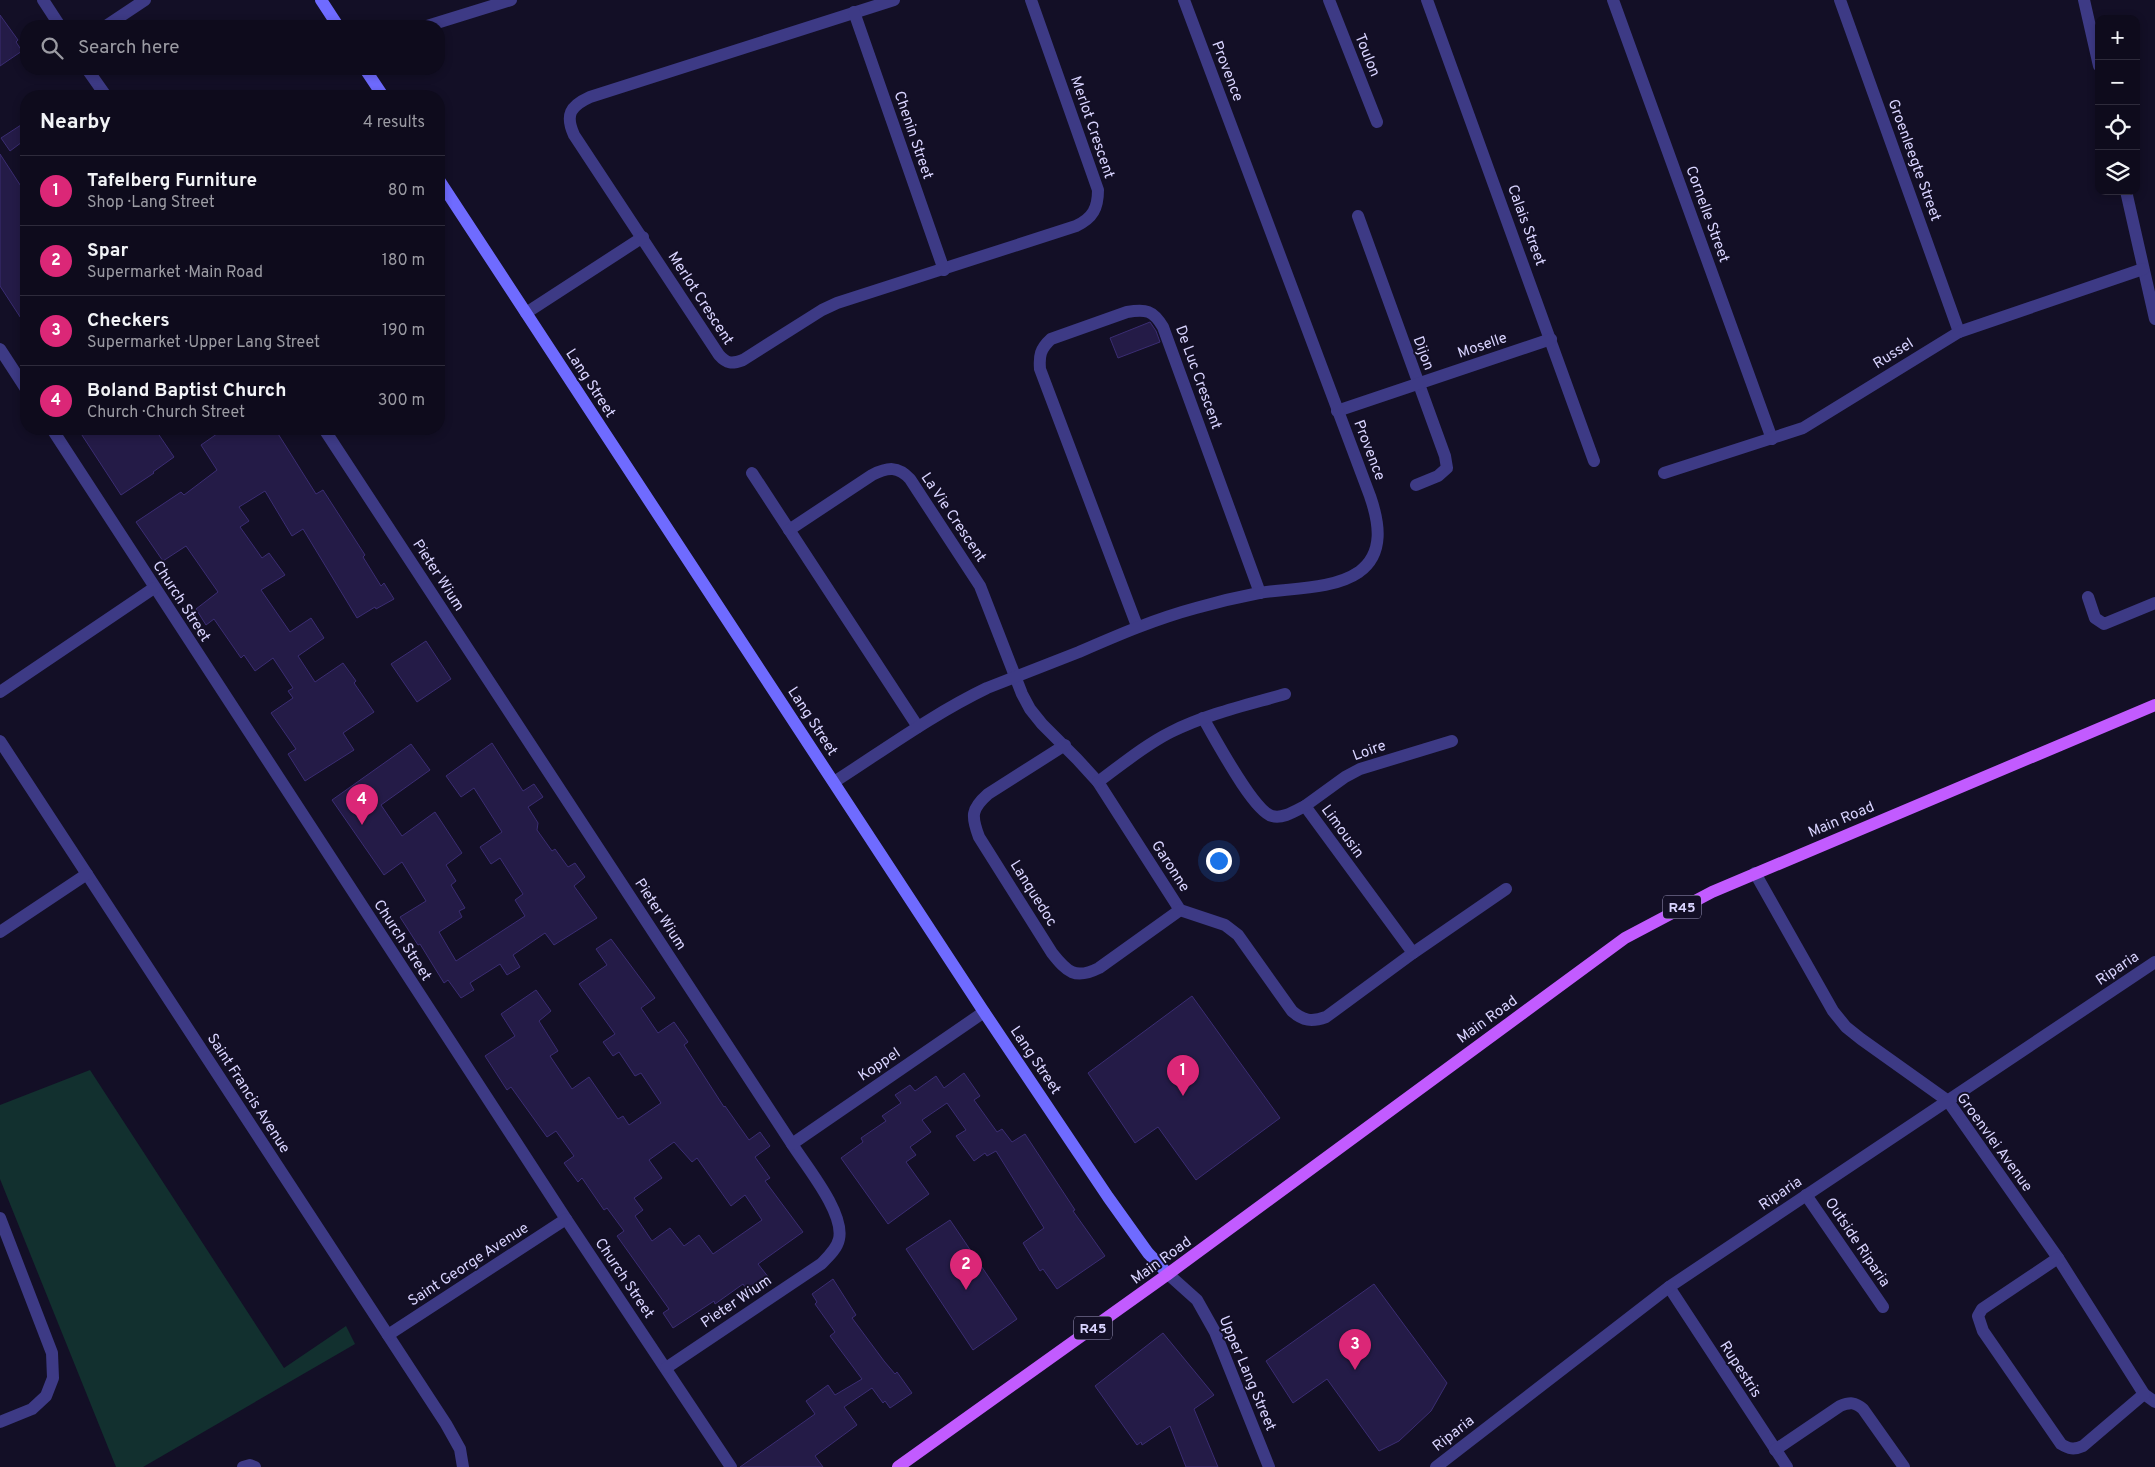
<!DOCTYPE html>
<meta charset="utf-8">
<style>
:root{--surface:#0e0b1c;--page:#1c1929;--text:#f1f3f6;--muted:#9b9ba3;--line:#2e2b3b;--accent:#db2777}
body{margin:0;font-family:Overpass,sans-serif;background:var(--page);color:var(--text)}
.controls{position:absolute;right:15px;top:15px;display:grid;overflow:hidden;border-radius:10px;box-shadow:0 2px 8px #0003}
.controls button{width:45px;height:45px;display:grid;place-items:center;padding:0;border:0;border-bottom:1px solid var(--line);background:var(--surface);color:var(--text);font:25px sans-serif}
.you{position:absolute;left:1218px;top:860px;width:18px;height:18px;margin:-12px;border:4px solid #fff;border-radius:50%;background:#1a73e8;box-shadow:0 0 0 8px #1a73e833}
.badge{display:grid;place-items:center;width:32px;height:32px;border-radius:50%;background:var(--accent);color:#fff;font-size:16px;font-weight:700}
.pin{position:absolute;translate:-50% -41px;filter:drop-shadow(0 1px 2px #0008)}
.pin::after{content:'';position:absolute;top:26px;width:18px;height:15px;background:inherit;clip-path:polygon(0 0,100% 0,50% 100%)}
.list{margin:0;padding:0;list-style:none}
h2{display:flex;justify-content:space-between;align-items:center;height:65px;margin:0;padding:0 20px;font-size:21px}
h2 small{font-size:16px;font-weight:400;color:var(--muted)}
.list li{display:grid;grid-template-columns:32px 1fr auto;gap:15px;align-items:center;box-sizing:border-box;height:70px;padding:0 20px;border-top:1px solid var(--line)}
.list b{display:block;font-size:19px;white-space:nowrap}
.list p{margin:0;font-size:16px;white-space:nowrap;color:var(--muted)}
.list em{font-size:16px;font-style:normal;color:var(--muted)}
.icon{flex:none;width:28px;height:28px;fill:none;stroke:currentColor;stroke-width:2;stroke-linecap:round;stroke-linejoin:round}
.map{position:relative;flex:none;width:2155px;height:1467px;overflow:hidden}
.search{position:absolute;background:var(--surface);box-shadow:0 2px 8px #0003;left:20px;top:20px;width:425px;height:55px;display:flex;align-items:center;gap:12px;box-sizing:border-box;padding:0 18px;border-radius:20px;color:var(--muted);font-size:19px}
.panel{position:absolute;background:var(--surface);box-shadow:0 2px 8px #0003;left:20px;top:90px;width:425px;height:345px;border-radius:20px}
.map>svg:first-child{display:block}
</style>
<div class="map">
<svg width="2155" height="1467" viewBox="0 0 2155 1467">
<rect width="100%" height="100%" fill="#130f26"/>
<path fill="#12302f" d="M90,1070l194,298 62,-42 9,18 -212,123h-27l-116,-288v-74z"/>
<g fill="#241b47" stroke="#3b2d73" fill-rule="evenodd">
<path d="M0,15l18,25 -2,2 6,9 -22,15z"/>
<path d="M21,125l5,8v6l-16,12 -9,-13z"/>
<path d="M0,154l26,40v132l-26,-40z"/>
<path d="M1150,322l6,9 4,11 -42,16 -8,-20z"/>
<path d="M78,429h77l19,28 -21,15 1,1 -33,22z"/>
<path d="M224,429h51l41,65 7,-4 42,65 -2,2 18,29 3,-3 10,16 -18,10 -1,-2 -18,11 -54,-89 -11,7 -27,-45 -26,16 10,14 -9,6 22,31 7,-5 16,22 -24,15 29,42 21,-14 13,20 -26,18 17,26 28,-19 13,18 -2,2 20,29 -31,21 11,17 -49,31 -17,-27 8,-5 -25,-36 22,-15 -5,-7 5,-3 -20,-30 -18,13 -11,-16 -3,3 -27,-39 -8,6 -10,-16 22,-17 -32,-46 -23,15 -27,-39 45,-30 3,3 33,-25 -16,-25z"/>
<path d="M426,641l25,38 -34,23 -26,-38z"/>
<path d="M492,743l31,48 11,-7 9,13 -15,10 10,16 -1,7 15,21 3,-2 13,18 7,-4 10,14 -11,9 23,32 -43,27 -9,-12 -32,22 7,12 -13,8 -7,-11 -30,19 4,7 -13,8 -13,-18 -4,3 -24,-39 -2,1 -18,-28 26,-16 -24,-39 -18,13 -52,-75 79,-56 19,26 -49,35 21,31 33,-24 27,41 -16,12 10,16 -5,4 14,23 -6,3 3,6 -23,15 17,29 69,-45 -10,-16 8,-6 -23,-36 -9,6 -11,-17 22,-15 -28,-44 -13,9 -15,-21z"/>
<path d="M611,939l44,59 -14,10 17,25 16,-11 14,20 -4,3 40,62 1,-1 24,34 11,-8 10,14 -15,11 15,21 -5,3 38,51 -45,32 11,14 -20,15 -6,-9 -28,20 -1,-3 -41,27 -10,-15 6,-4 -52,-73 7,-5 -17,-23 -3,2 -22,-32 -4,4 -14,-19 10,-7 -18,-25 -9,6 -36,-50 -4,3 -22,-34 30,-20 -14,-22 35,-24 15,21 -12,10 19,30 -8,5 22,33 17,-12 29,42 5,-3 6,9 32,-22 -20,-30 -6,3 -16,-24 -6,4 -10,-14 12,-8 -36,-50 28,-19 -11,-16zM674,1142l18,20 5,-4 34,48 14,-11 17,25 -49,34 -14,-19 -15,11 -14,-18 -18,13 -17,-25 8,-6 -9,-12 28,-20 -13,-18z"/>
<path d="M1192,996l88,122 -84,62 -38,-53 -23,16 -47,-70z"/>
<path d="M964,1073l16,23 -6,4 23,32 5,-3 10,13 13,-8 50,76 -2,1 32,45 -48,33 -14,-20 -3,2 -17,-28 21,-15 -48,-77 -9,5 -2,-3 -11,8 -18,-25 10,-6 -19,-27 -25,17 9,12 -21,15 6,8 -10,7 23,32 -41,30 -47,-66 22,-16 -2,-4 25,-17 -4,-5 19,-13 -6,-8 15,-10 5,6 21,-15 8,12z"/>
<path d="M950,1220l67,99 -44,31 -67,-101z"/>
<path d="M833,1279l23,36 -4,3 32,43 11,13 2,-2 15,21 -22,15 -5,-7 -2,2 -11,-15 -28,19 13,18 -42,31 8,11h-83l75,-53 -9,-13 22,-16 7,10 27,-16 -32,-43 5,-4 -20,-28 2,-2 -5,-8z"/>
<path d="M1374,1284l73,99 -16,28 -32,30 -20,10 -52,-72 -34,24 -27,-42z"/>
<path d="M1163,1333l51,62 -20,14 24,58h-32l-16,-41 -28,19 -1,-3 -4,3 -42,-59z"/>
</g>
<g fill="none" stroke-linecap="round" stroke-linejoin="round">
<g stroke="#3d3a85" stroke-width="12">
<path d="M43,0l17,26"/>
<path d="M894,0l-304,97c-20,9 -25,18 -16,38l145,220c8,9 13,9 24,5l79,-50 15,-7 239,-77c17,-8 22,-18 22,-36l-67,-190"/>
<path d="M1329,0l48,122"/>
<path d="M1427,0l167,461"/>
<path d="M1613,0l159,439"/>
<path d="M1840,0l119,332"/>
<path d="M2084,0l15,66"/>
<path d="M854,12l90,258"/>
<path d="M106,26l39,-26"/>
<path d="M427,26l84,-26"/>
<path d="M87,69l19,27"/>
<path d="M2126,191l29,128"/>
<path d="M1358,216l87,240 2,12 -9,8 -22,9"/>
<path d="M526,313l117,-76"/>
<path d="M0,349l26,40"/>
<path d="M1337,411l214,-72"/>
<path d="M52,429l514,790 165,248"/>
<path d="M324,429l468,715c14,22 53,69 47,95 -2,10 -11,18 -18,25l-155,104"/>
<path d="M752,473l166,254"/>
<path d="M1664,473l139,-45 156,-96 184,-63"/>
<path d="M789,530l83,-55c16,-8 26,-9 38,4l70,107 42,108 8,15 12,15 35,35 21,23 82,128 45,15 13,10 54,76c11,10 20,11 34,6l87,-64 93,-64"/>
<path d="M2088,597l7,21 9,6 51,-21"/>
<path d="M1137,626l-97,-257c-1,-13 0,-20 11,-30l76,-27c19,-3 26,-2 36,15l97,266"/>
<path d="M0,692l154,-104"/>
<path d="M1203,718c12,20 50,93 69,98 11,3 23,-5 33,-10l108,147"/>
<path d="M0,741l446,683 14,25 3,18"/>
<path d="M1065,745l-77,49c-17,15 -17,22 -9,43l73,116c15,19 23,27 47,15l81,-58"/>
<path d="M834,782c50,-32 99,-68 153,-94 31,-12 62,-24 92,-36 39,-17 76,-33 117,-44 21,-6 42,-11 63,-15 30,-5 74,-3 100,-21 26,-19 20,-50 11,-76l-186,-496"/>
<path d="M1098,782c23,-17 47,-37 73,-50 36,-18 76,-27 114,-38"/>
<path d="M1305,806l40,-29 15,-8 92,-28"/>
<path d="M1755,873l78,138 13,16 15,12 87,62 110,157 86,136 11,8"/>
<path d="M0,932l87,-58"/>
<path d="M792,1144l192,-132"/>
<path d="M1806,1195l77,112"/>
<path d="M0,1218l52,135 1,25 -7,18 -14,13 -32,13"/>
<path d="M2058,1258l-76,51 -4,7 5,15 78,113c8,5 13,6 22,2l61,-52"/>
<path d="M1168,1274l29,26 18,32 54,135"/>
<path d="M1669,1287l118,180"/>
<path d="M388,1335l178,-116"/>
<path d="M1775,1450l65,-44c10,-4 15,-4 23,3l41,58"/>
<path d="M243,1467l7,-2 5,2"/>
<path d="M1436,1467l233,-180 486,-325"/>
</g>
<g stroke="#6f6bff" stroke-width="12">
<path d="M321,0l17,26"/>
<path d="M365,69l18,27"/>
<path d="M439,180l545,832 124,185 40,56 20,21"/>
</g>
<path stroke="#c25bff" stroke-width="12" d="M898,1467l270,-193 457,-336 87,-46 443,-187"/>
</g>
<g text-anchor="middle" stroke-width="4" stroke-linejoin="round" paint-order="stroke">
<g fill="#130f26" stroke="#9e99be" stroke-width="1">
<rect x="1663" y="895.5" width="38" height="23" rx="4"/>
<rect x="1074" y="1316.5" width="38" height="23" rx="4"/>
</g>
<g font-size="14" font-weight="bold" fill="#d9d4ff">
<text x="1682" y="912">R45</text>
<text x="1093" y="1333">R45</text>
</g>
<g font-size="15" fill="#d9d4ff" stroke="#130f26">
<text transform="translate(1368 55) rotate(68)" y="5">Toulon</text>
<text transform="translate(1228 71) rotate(69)" y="5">Provence</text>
<text transform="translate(1093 127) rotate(71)" y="5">Merlot Crescent</text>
<text transform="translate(914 135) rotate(71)" y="5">Chenin Street</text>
<text transform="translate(1915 160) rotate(70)" y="5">Groenleegte Street</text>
<text transform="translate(1708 214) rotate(70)" y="5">Cornelle Street</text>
<text transform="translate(1527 225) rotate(70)" y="5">Calais Street</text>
<text transform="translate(701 298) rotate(57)" y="5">Merlot Crescent</text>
<text transform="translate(1482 345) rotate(-19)" y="5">Moselle</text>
<text transform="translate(1424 353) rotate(70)" y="5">Dijon</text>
<text transform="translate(1893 353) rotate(-32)" y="5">Russel</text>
<text transform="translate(1199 377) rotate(70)" y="5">De Luc Crescent</text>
<text transform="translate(591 383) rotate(57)" y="5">Lang Street</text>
<text transform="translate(1370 450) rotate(69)" y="5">Provence</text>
<text transform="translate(954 517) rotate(56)" y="5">La Vie Crescent</text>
<text transform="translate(439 575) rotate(57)" y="5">Pieter Wium</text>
<text transform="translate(182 601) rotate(57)" y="5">Church Street</text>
<text transform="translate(813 721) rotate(57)" y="5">Lang Street</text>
<text transform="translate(1369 750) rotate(-20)" y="5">Loire</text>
<text transform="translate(1841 819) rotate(-23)" y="5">Main Road</text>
<text transform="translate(1343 831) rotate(54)" y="5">Limousin</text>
<text transform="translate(1171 866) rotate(57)" y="5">Garonne</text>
<text transform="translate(1034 893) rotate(58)" y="5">Lanquedoc</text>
<text transform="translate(661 914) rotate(57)" y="5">Pieter Wium</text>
<text transform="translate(403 940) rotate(57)" y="5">Church Street</text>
<text transform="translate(2117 968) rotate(-34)" y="5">Riparia</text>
<text transform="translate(1487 1019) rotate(-36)" y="5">Main Road</text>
<text transform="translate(1036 1060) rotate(56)" y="5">Lang Street</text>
<text transform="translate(879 1064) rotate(-34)" y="5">Koppel</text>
<text transform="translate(249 1093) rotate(57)" y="5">Saint Francis Avenue</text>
<text transform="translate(1995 1142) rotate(54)" y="5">Groenvlei Avenue</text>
<text transform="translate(1780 1193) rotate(-34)" y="5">Riparia</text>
<text transform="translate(1858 1242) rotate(56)" y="5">Outside Riparia</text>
<text transform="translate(1161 1260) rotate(-36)" y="5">Main Road</text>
<text transform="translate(468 1264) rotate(-33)" y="5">Saint George Avenue</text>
<text transform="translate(625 1278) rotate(56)" y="5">Church Street</text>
<text transform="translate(736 1301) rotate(-34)" y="5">Pieter Wium</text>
<text transform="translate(1741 1369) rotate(57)" y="5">Rupestris</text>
<text transform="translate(1248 1373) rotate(67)" y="5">Upper Lang Street</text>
<text transform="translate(1453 1433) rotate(-38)" y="5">Riparia</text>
</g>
</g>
</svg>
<div class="controls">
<button>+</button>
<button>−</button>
<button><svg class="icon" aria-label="locate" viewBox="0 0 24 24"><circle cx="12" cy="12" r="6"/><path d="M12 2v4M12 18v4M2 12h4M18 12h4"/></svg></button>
<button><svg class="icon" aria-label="layers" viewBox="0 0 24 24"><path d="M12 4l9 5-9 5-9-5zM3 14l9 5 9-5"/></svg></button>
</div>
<div class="you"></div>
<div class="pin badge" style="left:1183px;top:1096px">1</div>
<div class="pin badge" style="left:966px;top:1290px">2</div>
<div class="pin badge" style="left:1355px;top:1370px">3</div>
<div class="pin badge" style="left:362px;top:825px">4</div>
<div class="search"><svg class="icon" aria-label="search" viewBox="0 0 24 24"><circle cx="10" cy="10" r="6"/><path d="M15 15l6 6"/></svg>Search here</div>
<section class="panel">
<h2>Nearby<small>4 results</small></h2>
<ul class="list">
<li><span class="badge">1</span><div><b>Tafelberg Furniture</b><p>Shop · Lang Street</p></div><em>80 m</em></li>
<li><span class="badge">2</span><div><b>Spar</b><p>Supermarket · Main Road</p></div><em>180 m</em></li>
<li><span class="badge">3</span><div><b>Checkers</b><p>Supermarket · Upper Lang Street</p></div><em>190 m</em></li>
<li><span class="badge">4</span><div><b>Boland Baptist Church</b><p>Church · Church Street</p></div><em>300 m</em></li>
</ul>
</section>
</div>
